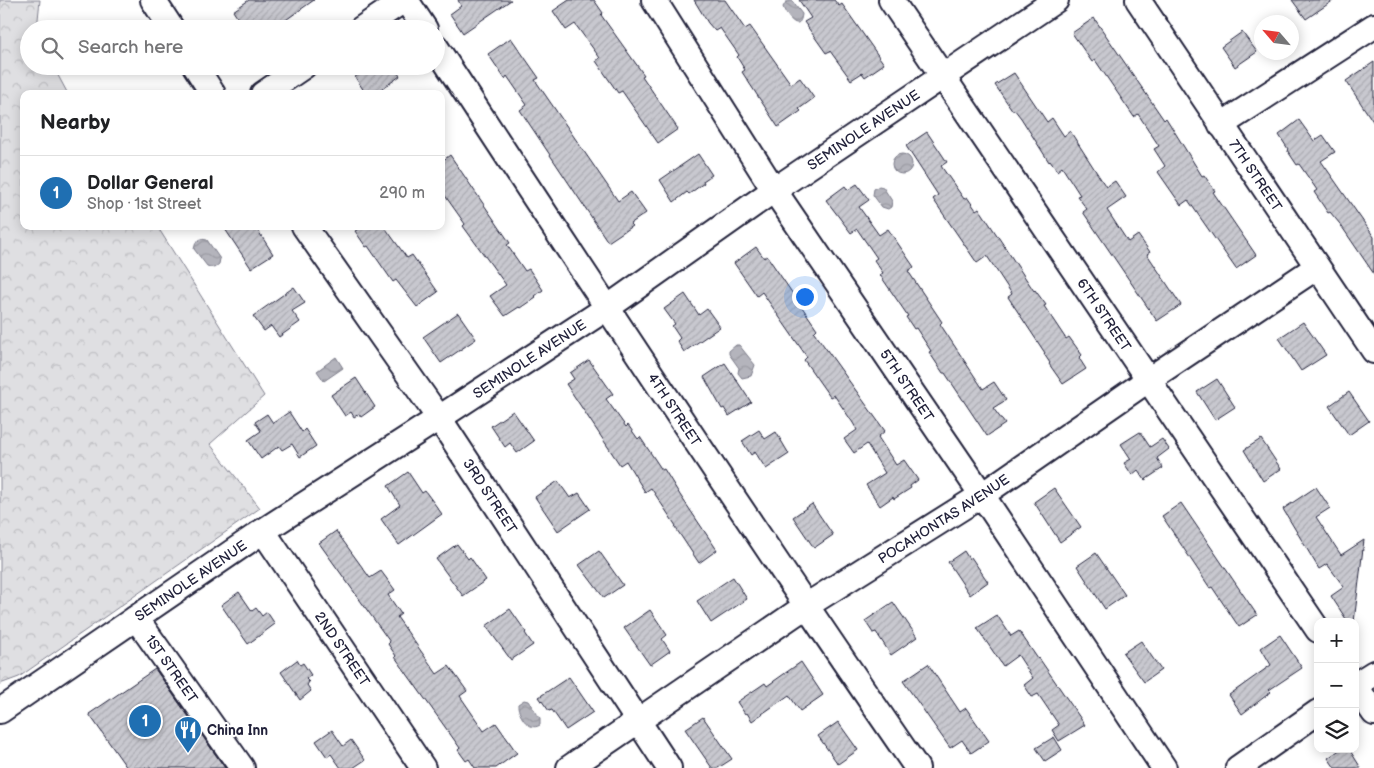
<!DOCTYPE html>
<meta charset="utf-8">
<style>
:root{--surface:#fff;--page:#f2f2f2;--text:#202124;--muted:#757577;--line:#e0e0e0;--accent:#1f6fb2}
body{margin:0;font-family:"Balsamiq Sans",sans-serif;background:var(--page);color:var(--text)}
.controls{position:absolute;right:15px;bottom:15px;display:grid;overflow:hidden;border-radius:10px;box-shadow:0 2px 12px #0003}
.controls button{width:45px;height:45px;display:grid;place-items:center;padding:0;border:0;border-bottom:1px solid var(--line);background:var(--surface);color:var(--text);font:25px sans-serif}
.compass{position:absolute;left:1254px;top:15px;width:45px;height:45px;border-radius:50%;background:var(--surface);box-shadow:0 2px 12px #0003;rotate:298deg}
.you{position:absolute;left:804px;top:296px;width:18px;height:18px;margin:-12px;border:4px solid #fff;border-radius:50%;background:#1a73e8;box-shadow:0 0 0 8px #1a73e833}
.badge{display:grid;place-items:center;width:32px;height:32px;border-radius:50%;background:var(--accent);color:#fff;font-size:16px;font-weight:700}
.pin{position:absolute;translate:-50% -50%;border:2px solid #fff;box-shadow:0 1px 5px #0006}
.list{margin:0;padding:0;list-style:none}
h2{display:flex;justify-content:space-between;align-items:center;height:65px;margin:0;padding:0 20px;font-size:21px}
h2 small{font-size:16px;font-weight:400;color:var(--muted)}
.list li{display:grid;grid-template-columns:32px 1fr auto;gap:15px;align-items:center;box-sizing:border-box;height:75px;padding:0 20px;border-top:1px solid var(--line)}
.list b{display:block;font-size:19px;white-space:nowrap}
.list p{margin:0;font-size:16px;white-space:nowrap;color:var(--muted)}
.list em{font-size:16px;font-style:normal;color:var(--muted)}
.icon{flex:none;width:28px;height:28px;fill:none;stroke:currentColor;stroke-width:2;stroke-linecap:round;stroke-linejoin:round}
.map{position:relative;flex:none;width:1374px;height:768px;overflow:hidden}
.search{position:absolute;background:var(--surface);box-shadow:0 2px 12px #0003;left:20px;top:20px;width:425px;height:55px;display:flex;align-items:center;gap:12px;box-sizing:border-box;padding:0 18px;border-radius:28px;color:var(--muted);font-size:19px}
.panel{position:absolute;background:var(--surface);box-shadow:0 2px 12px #0003;left:20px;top:90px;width:425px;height:140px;border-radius:10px}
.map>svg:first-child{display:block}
</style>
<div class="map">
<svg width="1374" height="768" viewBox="0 0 1374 768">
<defs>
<pattern id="forest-crowns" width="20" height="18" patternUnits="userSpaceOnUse" patternTransform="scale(1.25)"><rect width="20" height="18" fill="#dfdfe2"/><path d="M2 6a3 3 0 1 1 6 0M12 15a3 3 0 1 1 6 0" fill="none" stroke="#bfbfc3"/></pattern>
<pattern id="water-waves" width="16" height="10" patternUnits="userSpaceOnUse" patternTransform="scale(1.25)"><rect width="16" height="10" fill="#b4b4bc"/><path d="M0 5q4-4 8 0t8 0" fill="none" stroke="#9a9aa2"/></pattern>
<pattern id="building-hatch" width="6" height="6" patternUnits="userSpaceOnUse" patternTransform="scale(1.25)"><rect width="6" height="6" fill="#c8c8cf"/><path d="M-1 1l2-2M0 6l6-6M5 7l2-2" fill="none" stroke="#acacb3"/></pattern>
</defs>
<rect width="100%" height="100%" fill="#fff"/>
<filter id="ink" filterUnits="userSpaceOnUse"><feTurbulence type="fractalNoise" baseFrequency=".02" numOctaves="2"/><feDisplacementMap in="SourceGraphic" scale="10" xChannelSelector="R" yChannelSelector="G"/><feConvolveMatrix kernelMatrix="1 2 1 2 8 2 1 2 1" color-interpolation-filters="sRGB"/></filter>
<g filter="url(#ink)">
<path fill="url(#forest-crowns)" stroke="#80808e" d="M0,0h40l-3,29h-8v37h24l15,28h-44v132h133l107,170 -54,48 50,64 -241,169 -19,7z"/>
<g fill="url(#water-waves)" stroke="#7a7a88">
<path d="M792,1l10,13c-2,20 -16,2 -19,-7l3,-5z"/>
<circle cx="902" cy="164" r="10"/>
<path d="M879,186l4,1 9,14 -1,6 -3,2 -6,-2 -9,-12 1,-6z"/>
<path d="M201,239l6,1 13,19 -1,5 -5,4 -7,-2 -13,-17 2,-7z"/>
<path d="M736,345h3l16,20 -4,11 -9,2 -4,-5 1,-5 -10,-14v-3z"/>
<path d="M336,357l7,11 -19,13 -7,-10z"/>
<path d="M524,700l4,1 12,17v7c-12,8 -23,-13 -22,-21z"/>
</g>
<g fill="url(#building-hatch)" stroke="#22223b">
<path d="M249,0h65l-41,29h-28l-12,-18z"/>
<path d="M458,0h53l-48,33 -13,-19 11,-8z"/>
<path d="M569,0h25l9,13 -2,2 43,60 -2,1 36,53 -20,14 -36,-52 -4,2 -22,-32 4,-3 -25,-34 -9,6 -13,-19z"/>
<path d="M694,0h31l20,29 5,-3 41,58 9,-6 14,20 -15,11 2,2 -23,16 -36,-55 3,-2 -8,-13 2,-2 -19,-27 -5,3 -7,-8z"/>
<path d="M799,0h35l5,6 3,-2 42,60 -19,13 -3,-4 -11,7 -21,-29 -4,2 -22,-31 7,-4z"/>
<path d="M1292,0h42l-28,19z"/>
<path d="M1094,18l70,102 2,-2 36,58 2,-1 11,16 -2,1 43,63 -20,14 -48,-69 -7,5 -23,-33 7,-6 -11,-17 5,-3 -21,-32 -4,3 -39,-57 -3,2 -20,-29z"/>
<path d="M1242,32l15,20 -22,15 -14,-20z"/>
<path d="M511,38l28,40 -4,2 83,121 13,-9 15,21 -16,11 2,2 -24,16 -88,-132 7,-5 -20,-29 -2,3 -17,-25z"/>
<path d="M1374,62v61l-28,-42z"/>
<path d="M371,66h22l7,10 -25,18h-9l-11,-17z"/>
<path d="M1014,73l33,49 5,-4 12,18 6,-5 36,56 9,-6 11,16 -19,13 21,32 10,-7 12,17 -3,2 34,51 -24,16 -74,-109 4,-3 -10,-13 3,-1 -18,-28 -5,4 -7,-10 -1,1 -28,-44 -7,-9 -1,2 -18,-26z"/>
<path d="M1299,120l15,21 9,-6 12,17 -14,9 53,76v37l-34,-50 -10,-12 -2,1 -14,-21 3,-2 -18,-26 -2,1 -10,-15 1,-1 -9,-14z"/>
<path d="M927,132l20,30 -6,4 23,33 3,-2 9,13 3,-2 55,83 1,-1 11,15 -2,1 22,33 3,-2 13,18 -3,3 7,11 -23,15 -14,-20 1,-1 -6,-9 1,-1 -37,-56 4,-3 -25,-38 -10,7 -44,-64 5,-4 -32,-49z"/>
<path d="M698,154l14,21 -9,6 1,2 -15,11 -2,-2 -13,10 -14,-22z"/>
<path d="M450,155l60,88 -3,2 18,26 4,-2 14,21 -8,6 1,1 -16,11 -1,-1 -14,9 -15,-20 16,-11 -43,-59 2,-2 -24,-34v-28z"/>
<path d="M857,184l12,16 -10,7 20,28 9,-6 26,38 -6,4 34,51 -2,2 43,65 11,-7 12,18 -13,8 12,16 -18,12 -42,-63h-2l-14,-21 2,-1 -15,-23 -2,1 -8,-12 2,-1 -28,-41 3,-2 -9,-13 3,-2 -20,-29 -6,4 -25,-33 19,-14 3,4z"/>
<path d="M223,226h32l18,28 -22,14z"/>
<path d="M363,226h21l23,32 5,-3 26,37 -21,15 -21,-27 -3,2 -25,-36 -2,1 -11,-16z"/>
<path d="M756,247l8,11 3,-2 50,73 -3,3 71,99 -7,6 18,28 8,-5 14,20 -8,6 1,2 -17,11 -1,-2 -13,9 -14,-21 19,-12 -18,-29 -13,9 -10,-14 13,-9 -4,-7 -19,-28 -4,2 -26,-37 3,-3 -45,-65 -5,4 -23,-33z"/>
<path d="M294,287l11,16 -13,8 8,11 -21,15 -8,-11 -7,5 -11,-15z"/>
<path d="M685,294l14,21 8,-6 13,18 -36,25 -7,-11 3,-3 -8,-12 3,-2 -11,-15z"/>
<path d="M458,313l18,26 -35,24 -18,-26z"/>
<path d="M1303,322l23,33 -25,16 -22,-33z"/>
<path d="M589,360l24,34 -7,5 20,28 2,-2 10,14 2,-2 22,33 2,-1 16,26 37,55 -18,13 -24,-36 1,-1 -25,-38 -6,4 -19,-31 -6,4 -54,-81 8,-5 -4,-6z"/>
<path d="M725,363l26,39 -22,14 -5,-8 -2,1 -18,-32z"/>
<path d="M356,378l19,29 -14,10 -2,-3 -5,3 -3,-5 -6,4 -14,-21z"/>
<path d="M1217,379l18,28 -20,13 -18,-28z"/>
<path d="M1349,392l20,29 -20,14 -20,-29z"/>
<path d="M513,411l21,30 -17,12 -7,-10 -5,4 -14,-21z"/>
<path d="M289,412l13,20 3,-3 11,17 -16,11 -8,-13 -10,6 -3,-4 -18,13 -13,-19 13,-9 -6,-9 12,-8 6,9z"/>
<path d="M759,430l6,9 11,-7 13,22 -23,15 -11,-17 -4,3 -9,-14z"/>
<path d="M1140,432l10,15 12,-8 7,10 -12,9 6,10 -18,12 -7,-10 -6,5 -8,-12 7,-4 -10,-15z"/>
<path d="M1261,439l20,30 -18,12 -19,-31z"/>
<path d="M408,472l14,21 3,-2 17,23 -43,31 -18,-26 19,-14 -12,-19z"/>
<path d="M558,481l12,17 9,-5 11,16 -32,22 -23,-34z"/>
<path d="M1316,487l14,21 -14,9 25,38 23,-15 -10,82h-6l-17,-26 13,-9 -17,-23 -8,5 -36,-60z"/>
<path d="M1054,488l27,39 -21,15 -26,-40z"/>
<path d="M1181,503l76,112 -18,12 -27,-40 -2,1 -48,-72z"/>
<path d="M812,504l21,31 -19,13 -21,-31z"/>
<path d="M336,531l34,47 11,-7 14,19 -7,5 13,19 -4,3 40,57 12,-8 18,25 -7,5 24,35 12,-8 21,30 -21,15h-21l-6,-9 -3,2 -8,-11 2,-2 -65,-91 1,-1 -8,-12 2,-2 -71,-99z"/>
<path d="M457,544l11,15 2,-2 16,23 -23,16 -27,-37z"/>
<path d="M599,551l24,34 -19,13 -25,-33z"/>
<path d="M964,551l5,8 2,-2 17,25 -18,13 -22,-33z"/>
<path d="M1096,553l29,42 -20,14 -28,-43z"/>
<path d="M733,577l14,22 -36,24 -14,-22z"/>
<path d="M239,592l13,19 4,-3 6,8 5,-4 8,12 -27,20 -27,-39z"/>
<path d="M893,602l24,35 -26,18 -15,-23 -3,1 -8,-12z"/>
<path d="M510,609l16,23 -1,1 8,12 -22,15 -25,-34z"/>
<path d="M650,610l17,25 -5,4 8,12 -20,14 -26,-37z"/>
<path d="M997,615l14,21 8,-5 19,28 1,-1 46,67 -26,16 -7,-11 7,-5 -21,-31 -6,3 -8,-12 9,-7 -15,-23 -15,11 -26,-38z"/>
<path d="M1280,635l22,33 -33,22 2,2 -29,22 -13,-19 42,-30 -10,-17z"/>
<path d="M1141,641l20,29 -17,12 -21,-29z"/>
<path d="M297,660l3,5 3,-2 8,12 -5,4 3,3 -2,3 4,6 -11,9 -19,-28z"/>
<path d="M801,662l22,33 -23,16 -11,-16 -37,26 -5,-8 -2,1 -8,-12 28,-19 2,3z"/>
<path d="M928,664l32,48 6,-4 23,33 -18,12 -9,-13 -12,8 -47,-67z"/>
<path d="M155,669l70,99h-98l-38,-54z"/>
<path d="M569,677l24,35 -27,18 -14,-20 -3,1 -10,-14z"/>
<path d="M703,717l29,42 -14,9h-6l-27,-39z"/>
<path d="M838,722l20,28 -20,14 -20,-28z"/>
<path d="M332,730l11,16 8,-6 14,20 -12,8h-12l-10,-14 -4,3 -11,-16z"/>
<path d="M1054,737l8,13 -17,11 -9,-13z"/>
<path d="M1341,749h8l12,19h-26l-7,-10z"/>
</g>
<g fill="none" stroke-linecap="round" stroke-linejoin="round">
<defs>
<g id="minor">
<path d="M153,0l19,29"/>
<path d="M406,0l19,29"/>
<path id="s1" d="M654,0l120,190 208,305 182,273"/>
<path id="s2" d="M891,0l427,630"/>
<path id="s3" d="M1138,0l236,351"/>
<path d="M361,29l43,-29"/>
<path id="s4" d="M436,47c158,242 317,483 481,721"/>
<path d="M195,66l18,28"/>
<path d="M263,94l41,-28"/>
<path d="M1221,125l153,-99"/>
<path id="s5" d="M304,226l135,192 230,350"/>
<path id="s6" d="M263,531l160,237"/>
<path id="s7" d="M136,618l106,150"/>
<path d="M1355,685l19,28"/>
<path d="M1355,685l19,-12"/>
<path id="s8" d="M0,711l263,-180 176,-113 168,-110 167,-118 282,-190"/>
<path id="s9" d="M569,768l237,-162 176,-111 166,-115 169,-113"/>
<path d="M1238,768l80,-56"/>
</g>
</defs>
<use href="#minor" stroke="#22223b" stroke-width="28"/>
<use href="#minor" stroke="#fff" stroke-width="24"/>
</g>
</g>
<defs>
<symbol id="restaurant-pin" viewBox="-11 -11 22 30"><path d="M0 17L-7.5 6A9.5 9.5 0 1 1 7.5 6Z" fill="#1f6fb2" stroke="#fff"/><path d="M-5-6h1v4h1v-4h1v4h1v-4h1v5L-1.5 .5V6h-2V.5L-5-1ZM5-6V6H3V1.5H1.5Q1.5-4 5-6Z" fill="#fff"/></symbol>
</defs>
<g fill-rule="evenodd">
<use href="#restaurant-pin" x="172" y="714" width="32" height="43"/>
</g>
<g text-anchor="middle" stroke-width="4" stroke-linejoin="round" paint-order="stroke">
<g font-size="14" fill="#22223b" stroke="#fff">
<text dy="5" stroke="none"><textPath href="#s8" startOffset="1041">SEMINOLE AVENUE</textPath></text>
<text dy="5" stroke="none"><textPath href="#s3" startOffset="211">7TH STREET</textPath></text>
<text dy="5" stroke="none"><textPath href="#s2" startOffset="380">6TH STREET</textPath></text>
<text dy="5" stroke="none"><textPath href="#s8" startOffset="636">SEMINOLE AVENUE</textPath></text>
<text dy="5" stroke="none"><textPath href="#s1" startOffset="461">5TH STREET</textPath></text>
<text dy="5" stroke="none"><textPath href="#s4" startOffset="434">4TH STREET</textPath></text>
<text dy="5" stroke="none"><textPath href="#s5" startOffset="328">3RD STREET</textPath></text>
<text dy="5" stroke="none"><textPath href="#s9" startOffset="450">POCAHONTAS AVENUE</textPath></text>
<text dy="5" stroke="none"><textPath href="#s8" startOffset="231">SEMINOLE AVENUE</textPath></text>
<text dy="5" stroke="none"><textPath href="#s6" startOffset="142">2ND STREET</textPath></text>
<text dy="5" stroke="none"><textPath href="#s7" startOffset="62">1ST STREET</textPath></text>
</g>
<g font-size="14" font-weight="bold" fill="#22223b" stroke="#fff" text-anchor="start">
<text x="207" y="735">China Inn</text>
</g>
</g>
</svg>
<div class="controls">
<button>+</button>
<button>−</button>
<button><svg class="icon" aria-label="layers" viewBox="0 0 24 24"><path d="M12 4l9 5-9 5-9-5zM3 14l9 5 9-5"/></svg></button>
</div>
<svg class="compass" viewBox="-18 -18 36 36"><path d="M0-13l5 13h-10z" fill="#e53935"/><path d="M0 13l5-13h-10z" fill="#757577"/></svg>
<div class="you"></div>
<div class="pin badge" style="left:145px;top:721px">1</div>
<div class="search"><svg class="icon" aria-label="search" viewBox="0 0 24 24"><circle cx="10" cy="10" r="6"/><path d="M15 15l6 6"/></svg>Search here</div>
<section class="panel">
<h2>Nearby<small></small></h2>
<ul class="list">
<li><span class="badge">1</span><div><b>Dollar General</b><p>Shop · 1st Street</p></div><em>290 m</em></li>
</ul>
</section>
</div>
